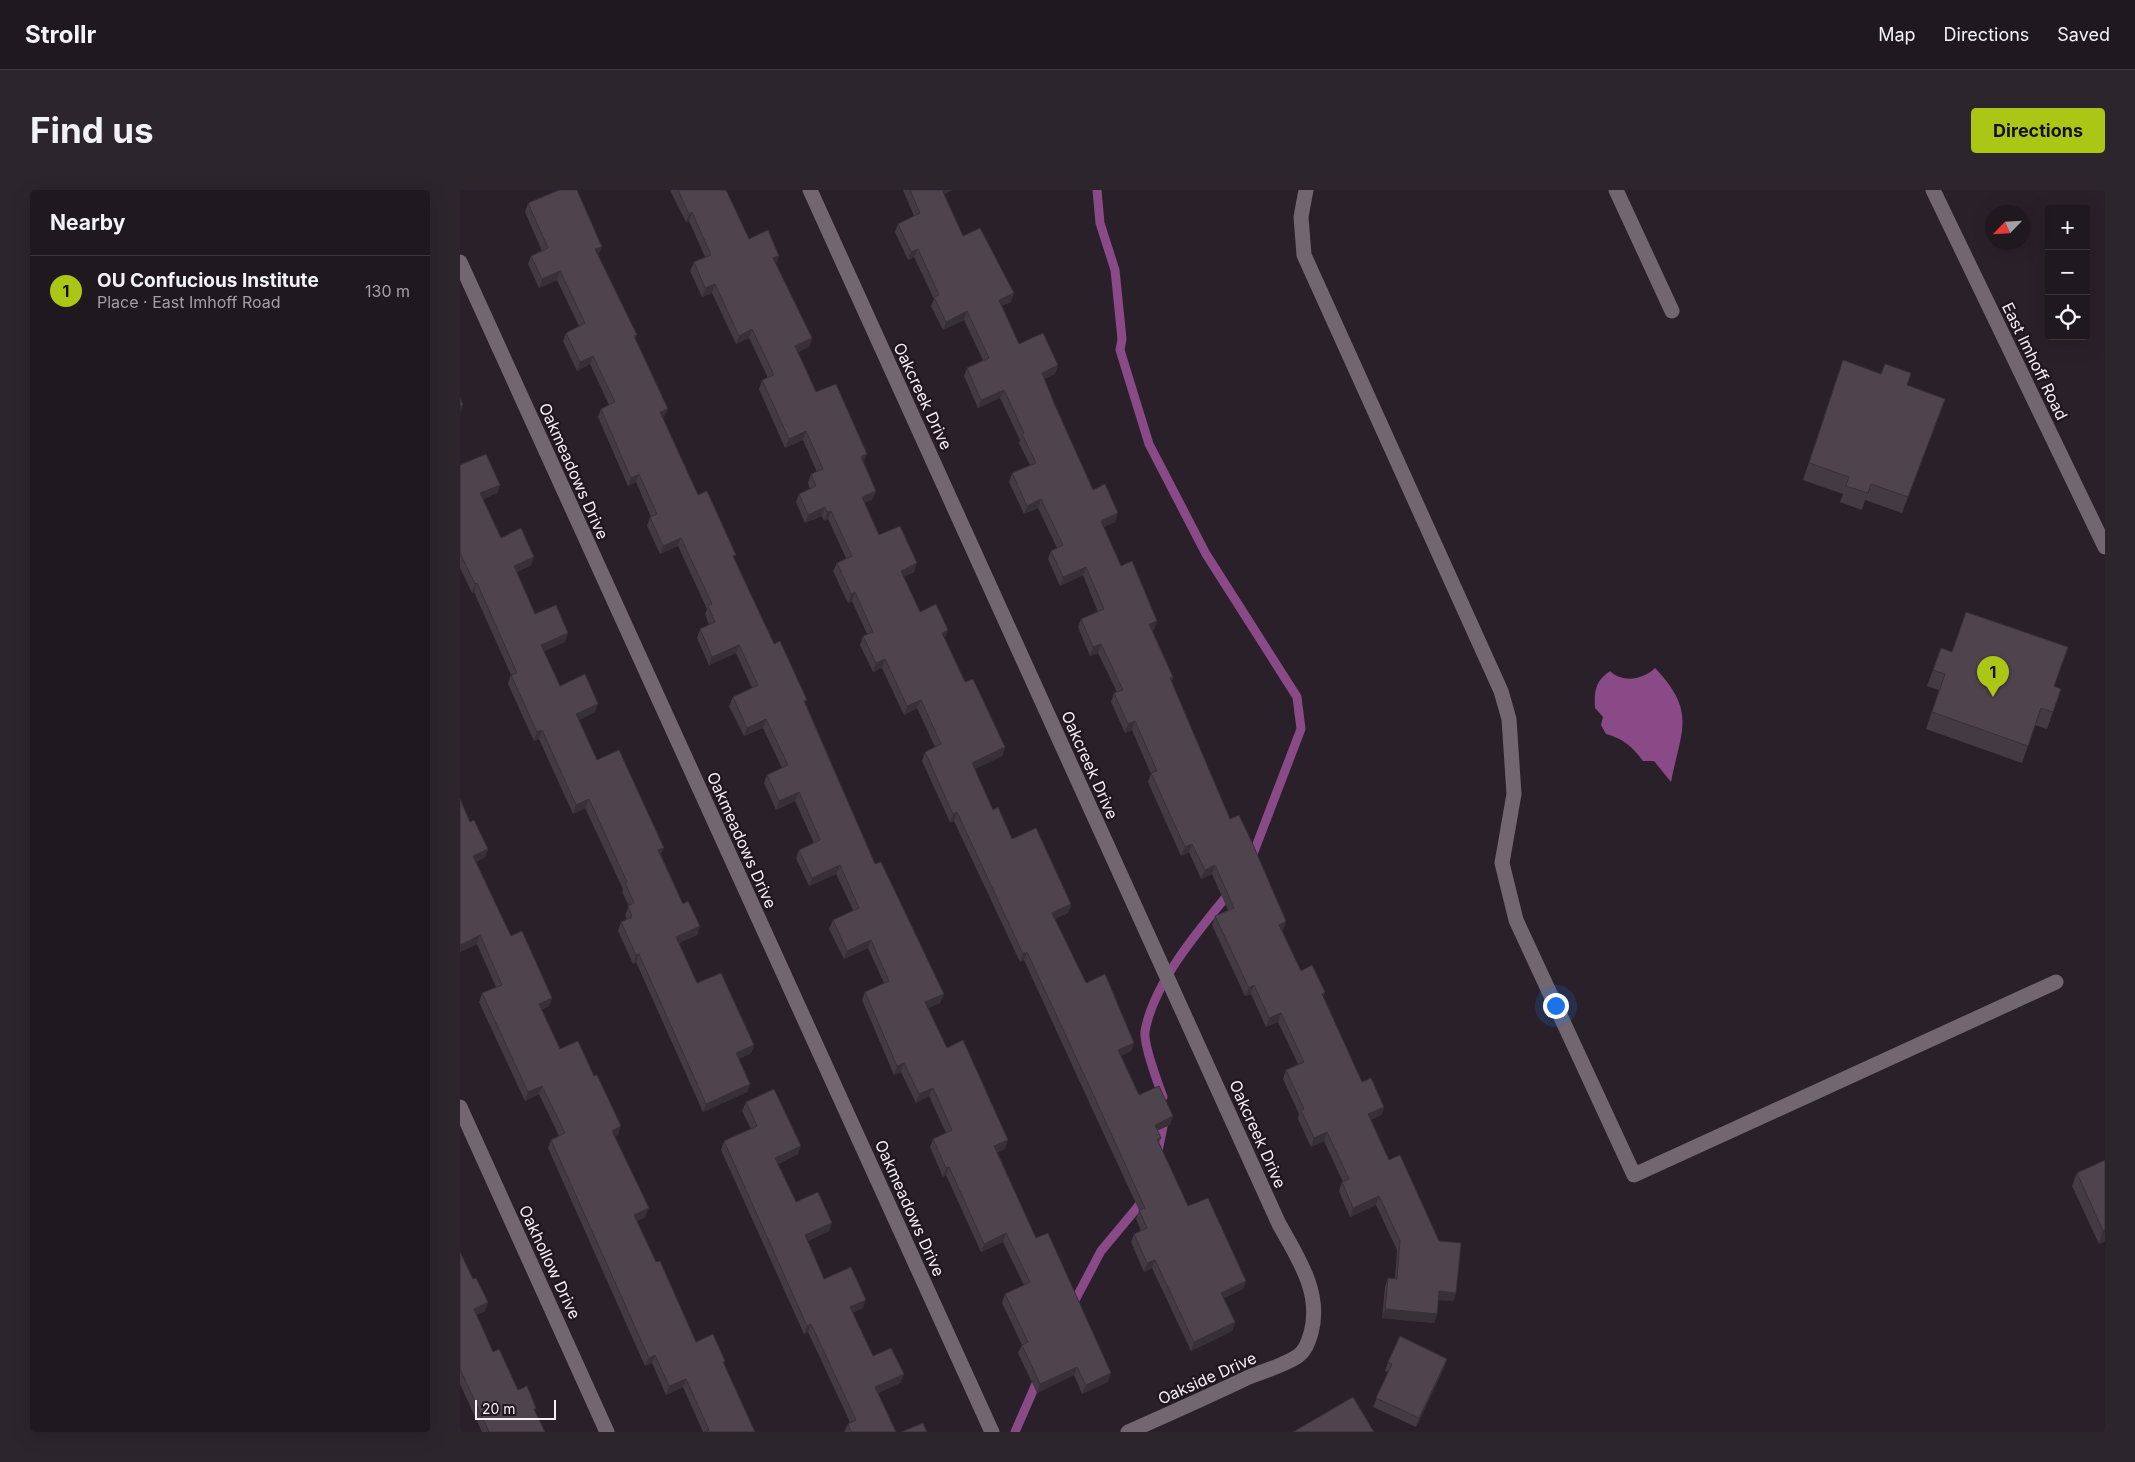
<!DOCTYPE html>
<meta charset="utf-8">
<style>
:root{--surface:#20181f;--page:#2d252c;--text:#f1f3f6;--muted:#a2a0a4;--line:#3d373d;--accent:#abc614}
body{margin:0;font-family:Inter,sans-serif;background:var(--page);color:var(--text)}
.controls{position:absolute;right:15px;top:15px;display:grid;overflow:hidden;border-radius:5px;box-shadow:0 5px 20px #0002}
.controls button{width:45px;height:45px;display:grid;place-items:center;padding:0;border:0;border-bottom:1px solid var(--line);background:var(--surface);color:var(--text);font:25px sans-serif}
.compass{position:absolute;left:1525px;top:15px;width:45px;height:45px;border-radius:50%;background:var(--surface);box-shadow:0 5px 20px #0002;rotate:245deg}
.scale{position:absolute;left:15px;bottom:12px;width:81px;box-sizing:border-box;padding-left:5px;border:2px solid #f6eff5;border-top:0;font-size:14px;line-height:18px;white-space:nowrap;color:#f6eff5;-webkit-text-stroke:4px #211720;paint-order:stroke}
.you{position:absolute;left:1095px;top:815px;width:18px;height:18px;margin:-12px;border:4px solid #fff;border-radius:50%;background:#1a73e8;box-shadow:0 0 0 8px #1a73e833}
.badge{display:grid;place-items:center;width:32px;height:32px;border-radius:50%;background:var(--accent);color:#111;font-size:16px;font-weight:700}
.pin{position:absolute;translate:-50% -41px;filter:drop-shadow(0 1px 2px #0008)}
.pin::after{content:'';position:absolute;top:26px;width:18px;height:15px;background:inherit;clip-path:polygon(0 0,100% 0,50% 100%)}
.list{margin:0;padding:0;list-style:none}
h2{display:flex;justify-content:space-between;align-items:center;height:65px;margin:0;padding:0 20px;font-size:21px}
h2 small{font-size:16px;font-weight:400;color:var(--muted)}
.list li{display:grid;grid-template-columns:32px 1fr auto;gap:15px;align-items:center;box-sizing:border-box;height:70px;padding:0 20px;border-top:1px solid var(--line)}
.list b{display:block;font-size:19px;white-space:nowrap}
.list p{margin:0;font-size:16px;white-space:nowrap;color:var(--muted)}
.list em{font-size:16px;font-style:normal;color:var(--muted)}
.icon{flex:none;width:28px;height:28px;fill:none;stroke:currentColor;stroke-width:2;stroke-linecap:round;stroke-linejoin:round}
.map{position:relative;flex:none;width:1645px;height:1242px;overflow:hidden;border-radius:5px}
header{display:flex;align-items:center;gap:30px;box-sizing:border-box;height:70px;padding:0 25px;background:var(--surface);border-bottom:1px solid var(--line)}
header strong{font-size:24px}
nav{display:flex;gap:28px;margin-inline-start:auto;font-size:18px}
.intro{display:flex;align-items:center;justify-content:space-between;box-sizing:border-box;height:120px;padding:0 30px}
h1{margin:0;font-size:35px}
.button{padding:12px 22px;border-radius:5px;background:var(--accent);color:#111;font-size:18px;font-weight:700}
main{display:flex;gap:30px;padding:0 30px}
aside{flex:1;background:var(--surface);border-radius:5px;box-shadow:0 5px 20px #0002}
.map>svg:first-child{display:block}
</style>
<header>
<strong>Strollr</strong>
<nav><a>Map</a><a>Directions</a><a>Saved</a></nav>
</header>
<div class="intro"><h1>Find us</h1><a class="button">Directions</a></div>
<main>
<aside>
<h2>Nearby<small></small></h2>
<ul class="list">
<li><span class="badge">1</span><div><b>OU Confucious Institute</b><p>Place · East Imhoff Road</p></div><em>130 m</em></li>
</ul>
</aside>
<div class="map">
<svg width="1645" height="1242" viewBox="0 0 1645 1242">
<rect width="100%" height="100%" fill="#2a2029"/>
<path fill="#8a4987" d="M1195,478c42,44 26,62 16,114l-17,-21h-11c-10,-14 -21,-23 -37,-27l-5,-9 2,-8 -8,-9c-1,-16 0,-27 15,-37 12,12 33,9 45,-3z"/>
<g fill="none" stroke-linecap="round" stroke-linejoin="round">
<g stroke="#8a4987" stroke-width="9">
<path d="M637,0l3,33 15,47 7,69 -2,11 29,94 57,110 91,143 4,32 -51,133"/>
<path d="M703,907c-5,-14 -20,-52 -18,-66 9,-49 54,-101 85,-139"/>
<path d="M697,966l8,-39"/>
<path d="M612,1116l29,-55 35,-42 7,-10"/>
<path d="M555,1242l24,-55"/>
</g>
<g stroke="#726671" stroke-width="15">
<path d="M350,0l469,1034c19,34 43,69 32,109 -3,9 -5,17 -13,23 -15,10 -32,14 -49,21 -40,19 -80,37 -121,55"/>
<path d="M846,0l-5,27 3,38 197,436 8,28 5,75 -12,69 14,57 118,255 422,-193"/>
<path d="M1156,0l56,121"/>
<path d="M0,72l532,1170"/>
<path d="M0,917l147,325"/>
</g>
<path stroke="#726671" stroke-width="15" d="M1473,0l172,357"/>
</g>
<g fill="#443a43">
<path d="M210,0h56l23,49 27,25 36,74 -3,9 -11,5 18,40 48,70h-1l10,37 -9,4 15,32 35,37 -11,5 17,35 25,27 20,43 40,65 -3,9 -27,13 18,41 19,29 59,65 -3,9 -14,6 32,64 48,60 -3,8 -10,5 18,39 34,21 -3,9 -13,5 4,8 -2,5 29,63 58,75 -3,8 -19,9 11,24 -3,9 -41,20 -39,-83 -8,4 -13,-30 3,-8 7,-3 -5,-12 3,-9 -50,-108 -65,-142 -4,2 -66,-141 -4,1 -28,-61 3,-9 10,-5 -18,-39 -13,7 -22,-47 -9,4 -13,-27 3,-9 4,-2 -15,-33 -4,2 -15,-32 4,-8 9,-5 -18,-39 -4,2 -2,-5 -17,7 -9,-21 3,-8 11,-5 -2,-6 3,-9 6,-2 -14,-32 -18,8 -26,-59 3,-9 6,-2 -19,-40 -13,6 -24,-51 -10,4 -12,-26 4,-9 11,-5 -16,-36 -3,1z"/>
<path d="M443,0h49l-8,4 19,42 48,66 -10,4 18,38 39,21 -3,9 -11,5 10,24 39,87 22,32 -11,5 17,39 36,55 -3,8 -2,1 21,47 -2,5 59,137 56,102 -3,9 -1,1 19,40 24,21 -2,5 39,85 22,25 -3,8 -11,5 19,40 67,133 -3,8 -15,-1 -1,14 -3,9 -52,-5 3,-31 3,-9 7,1 2,-29 -21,-45 -26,12 -11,-26 3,-9h1l-19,-41 -13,6 -13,-28 1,-5 -16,-35 3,-9 12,-6 -20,-42 -12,5 -15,-33 -6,2 -33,-71 3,-9 13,-6 -16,-36 -11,5 -12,-27 -8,4 -33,-74 3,-8 -19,-44 -7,3 -14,-31 3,-9 3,-1 -19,-39 -8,3 -12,-29 3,-8 17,-7 -15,-37 -23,11 -12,-27 3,-8 6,-3 -19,-40 -14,6 -15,-32 3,-9 18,-8 -11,-22 1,-3 -20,-42 -22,10 -14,-32 3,-8 16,-8 -19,-40 -21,10 -12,-24 3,-7 -20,-42 -6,3 -13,-28 3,-8 16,-8z"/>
<path d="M68,13l70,52 39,80 -2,3 29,79 -1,1 35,77 36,64 40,85 32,60 69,160 69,130 -4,9 -12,5 19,40 58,101 -8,3 39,86 72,144 -26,12 -8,-19 -37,18 -19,-40 4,-8 -20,-42 3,-9 19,-9 -21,-43 -22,10 -35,-77 -3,2 -13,-30 3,-8 13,-6 -17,-37 -13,7 -15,-31 -7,3 -32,-75 3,-8 19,-9 -16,-35 -24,11 -15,-30 4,-9 20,-10 -17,-36 -27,12 -13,-28 3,-8 15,-7 -19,-42 -19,9 -12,-27 3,-8 15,-7 -19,-40 -19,8 -15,-30 4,-9 19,-9 -16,-35 -27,12 -12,-27 3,-9 9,-4 -4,-11 2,-5 -29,-63 -18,8 -13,-28 3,-9h1l-15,-35 -8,4 -30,-69 3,-8 8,-4 -19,-41 -13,7 -14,-30 3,-8 13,-7 -22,-46 -18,8 -11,-24 3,-8 11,-5 -17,-39z"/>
<path d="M1383,170l64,25 38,14 -43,114 -37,-13 -3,10 -22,-8 3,-8 -40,-14z"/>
<path d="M0,275l40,20 -3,8 -14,6 18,39 33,19 -3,8 -14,7 18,42 30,28 -21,9 16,35 35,26 -16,8 18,40 64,95 22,49 17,22 -3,9 -18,8 18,40 57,62 -3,8 -12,6 11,25 -3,8 -44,20 -67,-150 -3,2 -15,-33 3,-9 6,-2 -2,-5 4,-9 -7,-14 1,-3 -38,-81 -12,6 -34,-75 -5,2 -26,-57 3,-9 -37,-83 -2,1 -12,-25z"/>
<path d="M1481,458l113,38 -1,26 -6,17 -12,-4 -13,38 -96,-34 13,-39 -12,-4z"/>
<path d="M0,609l10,23 18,27 -3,8 -9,5 35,74 41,62 -3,8 -8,4 19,39 58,86 -3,1 30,81 -8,4 19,41 40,80 29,19 -1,3 31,68h-52l-20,-45 -17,8 -14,-32 -7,3 -97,-218 3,-8 8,-4 -20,-42 -14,7 -46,-99 3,-9 14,-6 -19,-43 -17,8z"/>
<path d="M286,912l52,52 -20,10 18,38 36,21 -3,8 -21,10 16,38 39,29 -11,5 21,43 31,18 -4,9 -22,10 18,39h-52l4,-8 2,-2 -42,-90 -4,2 -83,-184 3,-9 27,-12 -9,-18z"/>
<path d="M1645,970v81l-6,3 -27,-58 5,-13z"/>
<path d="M0,1062l13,27 15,23 -3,9 -9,4 17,37 25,38 17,21 10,21h-63l-22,-48z"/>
<path d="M987,1169l-3,9 -28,59 -43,-20 15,-35 -3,-1 3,-9z"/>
</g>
<g fill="#373037">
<path d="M480,0h12l-14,7z"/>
<path d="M232,22l-3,9 -3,1 3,-8z"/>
<path d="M142,57l-4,8 -3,-6z"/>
<path d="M458,59l-4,8 -6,3 3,-8z"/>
<path d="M319,66l-3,8 -3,-6z"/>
<path d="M100,81l-3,9 -18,8 3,-9z"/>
<path d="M255,94l-3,9 -10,4 3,-9z"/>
<path d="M554,103l-3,9 -16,7 4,-9z"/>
<path d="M507,121l-3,9 -21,10 3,-8z"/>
<path d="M292,139l-3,9 -13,6 3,-8z"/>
<path d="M352,148l-3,9 -17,8 3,-9z"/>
<path d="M133,166l-3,8 -13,7 3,-9z"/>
<path d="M598,175l-3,9 -16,7 3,-8z"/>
<path d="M544,200l-4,8 -22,10 3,-8z"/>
<path d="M3,215l-3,8v-7z"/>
<path d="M208,219l-4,8 -7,3 3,-8z"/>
<path d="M346,241l-3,9 -18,8 4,-9z"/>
<path d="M407,264l-3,8 -6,3 3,-8z"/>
<path d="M179,284l-3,8 -8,4 3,-8z"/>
<path d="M40,295l-3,8 -20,9 3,-9z"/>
<path d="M416,301l-3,8 -15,7 4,-9z"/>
<path d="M581,309l-3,9 -14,6 3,-8z"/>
<path d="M365,317l-3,9 -17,7 3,-8z"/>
<path d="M371,321l-3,8 -4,2 3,-9z"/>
<path d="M658,323l-3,9 -17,7 3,-8z"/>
<path d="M221,348l-3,8 -18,8 3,-8z"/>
<path d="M74,367l-3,8 -20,10 3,-9z"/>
<path d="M457,373l-3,9 -17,8 4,-9z"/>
<path d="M626,377l-3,8 -23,11 3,-9z"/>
<path d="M17,393l-3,9 -2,1 3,-9z"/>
<path d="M395,402l-3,9 -4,2 3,-9z"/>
<path d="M697,431l-3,8 -8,3 3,-8z"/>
<path d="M488,440l-3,8 -3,-5z"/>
<path d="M108,443l-3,9 -27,12 3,-9z"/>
<path d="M641,454l-3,9 -8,3 3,-9z"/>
<path d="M279,455l-3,8 -27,12 3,-8z"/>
<path d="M425,469l-3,9 -9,4 3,-9z"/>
<path d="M461,510l-4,8 -13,7 3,-9z"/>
<path d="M138,514l-3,8 -22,11 3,-9z"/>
<path d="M306,529l-3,9 -19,8 3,-8z"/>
<path d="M675,531l-3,9 -7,3 3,-9z"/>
<path d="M82,540l-3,9 -5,2 3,-9z"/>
<path d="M545,557l-3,9 -33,16 3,-9z"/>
<path d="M339,602l-4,9 -19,9 3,-9z"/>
<path d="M129,609l-4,9 -12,6 3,-9z"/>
<path d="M497,622l-3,9 -4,1 3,-8z"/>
<path d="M732,654l-3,8 -8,4 4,-9z"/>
<path d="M204,658l-4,8 -2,-6z"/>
<path d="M28,659l-3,8 -15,8 3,-9z"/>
<path d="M380,675l-4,9 -27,12 3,-8z"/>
<path d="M755,675l-3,9 -11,5 4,-9z"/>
<path d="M611,714l-3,9 -20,9 4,-9z"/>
<path d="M826,731l-3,9 -7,3 3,-8z"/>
<path d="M240,736l-3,9 -24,10 3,-8z"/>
<path d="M20,745l-3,9 -17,8v-5l1,-2z"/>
<path d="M411,750l-3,8 -24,11 3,-8z"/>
<path d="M567,762l-3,8 -4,2 3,-8z"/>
<path d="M179,764l-3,8 -3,2 3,-9z"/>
<path d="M794,795l-3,9 -6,2 4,-8z"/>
<path d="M484,804l-4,9 -18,8 3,-9z"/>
<path d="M92,808l-3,8 -14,6 4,-8z"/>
<path d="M821,823l-3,9 -12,5 3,-9z"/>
<path d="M674,853l-3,8 -16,8 3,-9z"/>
<path d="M294,855l-3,8 -18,9 3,-9z"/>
<path d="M444,873l-3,9 -7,3 3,-9z"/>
<path d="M290,894l-3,8 -44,20 3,-8z"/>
<path d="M82,896l-3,8 -14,7 3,-9z"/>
<path d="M473,898l-4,8 -13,7 3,-9z"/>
<path d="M924,917l-3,8 -16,8 3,-9z"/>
<path d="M713,926l-3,9 -18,8 3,-8z"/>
<path d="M161,936l-3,9 -9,4 3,-8z"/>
<path d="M867,942l-3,9 -13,6 3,-9z"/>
<path d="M548,950l-3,9 -14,6 3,-9z"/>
<path d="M341,956l-3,8 -26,12 3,-8z"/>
<path d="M489,977l-3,8 -3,2 3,-9z"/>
<path d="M919,1006l-3,9 -26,12 3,-9z"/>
<path d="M189,1018l-4,9 -14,7 3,-9z"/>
<path d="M372,1033l-3,8 -27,13 3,-9z"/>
<path d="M1645,1040v11l-6,3 4,-13z"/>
<path d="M546,1043l-3,9 -22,10 3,-8z"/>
<path d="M695,1070l-3,8 -8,4 3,-9z"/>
<path d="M786,1091l-3,8 -25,12 3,-8z"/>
<path d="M979,1101l17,2 -3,8 -17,-1z"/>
<path d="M406,1110l-3,8 -17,7 4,-8z"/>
<path d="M28,1112l-3,9 -15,6 4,-8z"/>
<path d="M925,1119l52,5 -3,9 -52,-5z"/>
<path d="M775,1132l-3,9 -41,20 3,-9z"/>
<path d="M351,1134l-3,8 -4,2 3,-8z"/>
<path d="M195,1165l-3,8 -7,3 4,-8z"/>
<path d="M987,1169l-3,9 -28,59 3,-9z"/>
<path d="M617,1177l-3,8 -37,18 3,-9z"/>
<path d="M651,1183l-3,9 -26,12 4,-9z"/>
<path d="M444,1184l-4,9 -28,13 3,-9z"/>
<path d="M226,1189l-3,8 -17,8 3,-9z"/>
</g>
<g fill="#4f444e" stroke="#373037">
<path d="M99,0h18l25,57 -7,2 42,86 -3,1 34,73 -8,3 38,83 9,-4 29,64 -3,1 41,88 6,-3 27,59 -3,1 71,163 6,-2 63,132 -19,8 22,46 16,-8 45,100 -14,6 42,92 12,-5 63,140 -25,12 -9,-18 -37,17 -18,-39 6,-3 -23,-48 25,-12 -24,-49 -22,11 -35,-77 -3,1 -13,-29 19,-9 -19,-42 -14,6 -15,-31 -7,3 -32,-74 24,-11 -18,-41 -24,11 -14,-31 26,-12 -19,-43 -28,13 -13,-28 21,-10 -21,-48 -20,9 -12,-26 21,-10 -22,-46 -19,9 -14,-31 25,-12 -19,-40 -27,12 -12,-28 15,-7 -7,-16 4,-2 -31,-66 -18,8 -13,-29 7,-3 -18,-40 -8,4 -30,-69 14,-7 -22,-46 -13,6 -14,-29 19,-10 -25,-52 -18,8 -11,-23 17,-8 -20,-45z"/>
<path d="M218,0h48l23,49 19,-9 11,26 -6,2 39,80 -17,8 21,46 20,-8 31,70 -6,3 15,34 -14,6 17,38 21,-9 17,37 -16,8 19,41 16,-8 12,26 -6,3 23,49 8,-3 32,68 -33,16 21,47 5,-3 14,32 24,-11 35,76 -19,9 34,70 19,-9 29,69 -16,7 21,45 20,-9 14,30 -18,9 6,13 -4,1 31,67 20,-8 38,83 -25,12 14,29 -41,20 -39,-82 -8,3 -13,-29 13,-6 -8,-18 6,-2 -52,-114 -66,-142 -4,2 -66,-142 -4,2 -28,-62 16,-8 -20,-44 -14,6 -22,-47 -9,4 -13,-27 10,-4 -18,-40 -4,2 -14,-31 15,-7 -21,-45 -4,1 -2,-5 -17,8 -9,-21 17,-8 -5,-12 12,-5 -17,-38 -17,8 -27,-59 12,-5 -22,-46 -13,7 -24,-52 -10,4 -11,-26 17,-7 -19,-43 -3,2z"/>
<path d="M450,0h32l21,46 17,-8 34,65 -15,7 20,44 24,-11 15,32 -16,8 12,30 39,87 12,-6 13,29 -17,8 20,45 11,-5 25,60 -8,3 24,53 -3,1 60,141 9,-4 15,32 32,74 -7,4 22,46 11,-6 13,27 -3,2 40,88 9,-4 13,29 -16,7 21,46 11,-5 39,86 22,2 -5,50 -17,-2 -2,23 -52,-5 3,-31 9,1 3,-38 -21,-45 -26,12 -11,-26 7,-3 -22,-47 -13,6 -13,-28 3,-1 -18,-39 18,-8 -23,-49 -12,5 -15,-33 -5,3 -34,-72 19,-8 -19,-43 -10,5 -13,-26 -7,3 -34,-74 6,-2 -22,-50 -7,3 -14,-31 9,-3 -22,-46 -8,3 -12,-28 23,-10 -18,-42 -23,10 -12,-26 12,-6 -22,-46 -14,7 -15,-33 24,-10 -14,-29 2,-1 -20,-43 -23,10 -14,-32 22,-10 -22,-47 -21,11 -12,-25 5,-2 -21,-46 -7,3 -13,-28 22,-11z"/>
<path d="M1383,170l38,14 4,-10 26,9 -4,12 38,14 -37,98 -37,-13 -3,9 -22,-7 3,-9 -40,-14z"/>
<path d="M0,208l3,7 -3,1z"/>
<path d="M26,264l14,31 -20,8 21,45 20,-10 13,29 -20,9 21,48 21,-9 12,28 -27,12 19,41 25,-12 13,30 -22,10 21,46 22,-10 45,98 -6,2 25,54 5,-3 12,25 -24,11 21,46 24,-10 33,72 -18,8 14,31 -44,20 -67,-150 -3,1 -15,-33 11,-5 -4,-11 6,-3 -9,-20 2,-1 -38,-83 -13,6 -34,-75 -5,2 -26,-57 6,-2 -40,-90 -2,1 -15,-31v-88z"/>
<path d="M1506,422l102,35 -14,39 7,3 -8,23 -12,-4 -13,38 -96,-34 13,-38 -12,-4 8,-22 11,4z"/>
<path d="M0,609l10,23 4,-2 14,29 -15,7 38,80 11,-5 30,67 -13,6 21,45 18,-8 16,35 3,-1 24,51 -9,5 37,77 -15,7 22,47 4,-1 36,81 17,-8 12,27 -2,1 32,70h-51l5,-2 -23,-51 -17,7 -14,-31 -6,3 -98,-218 14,-7 -23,-47 -14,6 -46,-99 20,-8 -22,-50 -19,10 -1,-2z"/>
<path d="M314,899l27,57 -26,12 21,44 22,-10 14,31 -27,12 19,44 27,-12 15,33 -16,7 23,49 18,-8 13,26 -29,13 21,45h-45l-3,-8 8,-4 -45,-96 -4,2 -83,-185 33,-15 -11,-24z"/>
<path d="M1645,970v70l-2,1 -26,-58z"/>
<path d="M0,1062l13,27 3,-1 12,24 -14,7 19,43 6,-3 19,41 9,-4 9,22 -2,1 11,23h-56l-29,-63z"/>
<path d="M940,1146l47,23 -28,59 -43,-20 16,-34 -4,-2z"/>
<path d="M893,1207l21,35h-81z"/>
<path d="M463,1233l4,9h-26z"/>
</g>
<g text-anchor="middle" stroke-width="5" stroke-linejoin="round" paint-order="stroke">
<g font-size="16" fill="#f6eff5" stroke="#211720">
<text transform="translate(1575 171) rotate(64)" y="6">East Imhoff Road</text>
<text transform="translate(463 206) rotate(65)" y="6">Oakcreek Drive</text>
<text transform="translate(114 281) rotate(66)" y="6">Oakmeadows Drive</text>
<text transform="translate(630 575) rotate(66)" y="6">Oakcreek Drive</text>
<text transform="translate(282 650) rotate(66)" y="6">Oakmeadows Drive</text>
<text transform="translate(798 944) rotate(66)" y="6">Oakcreek Drive</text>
<text transform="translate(450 1018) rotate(66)" y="6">Oakmeadows Drive</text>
<text transform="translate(90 1072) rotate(65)" y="6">Oakhollow Drive</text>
<text transform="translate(747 1188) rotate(-24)" y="6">Oakside Drive</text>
</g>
</g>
</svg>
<div class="controls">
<button>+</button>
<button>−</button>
<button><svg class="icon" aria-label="locate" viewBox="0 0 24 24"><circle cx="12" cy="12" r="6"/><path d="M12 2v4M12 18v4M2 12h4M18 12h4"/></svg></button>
</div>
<svg class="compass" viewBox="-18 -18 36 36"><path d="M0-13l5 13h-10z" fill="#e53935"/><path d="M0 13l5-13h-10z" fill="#a2a0a4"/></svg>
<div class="scale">20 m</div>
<div class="you"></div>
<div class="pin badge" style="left:1533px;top:507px">1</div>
</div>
</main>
